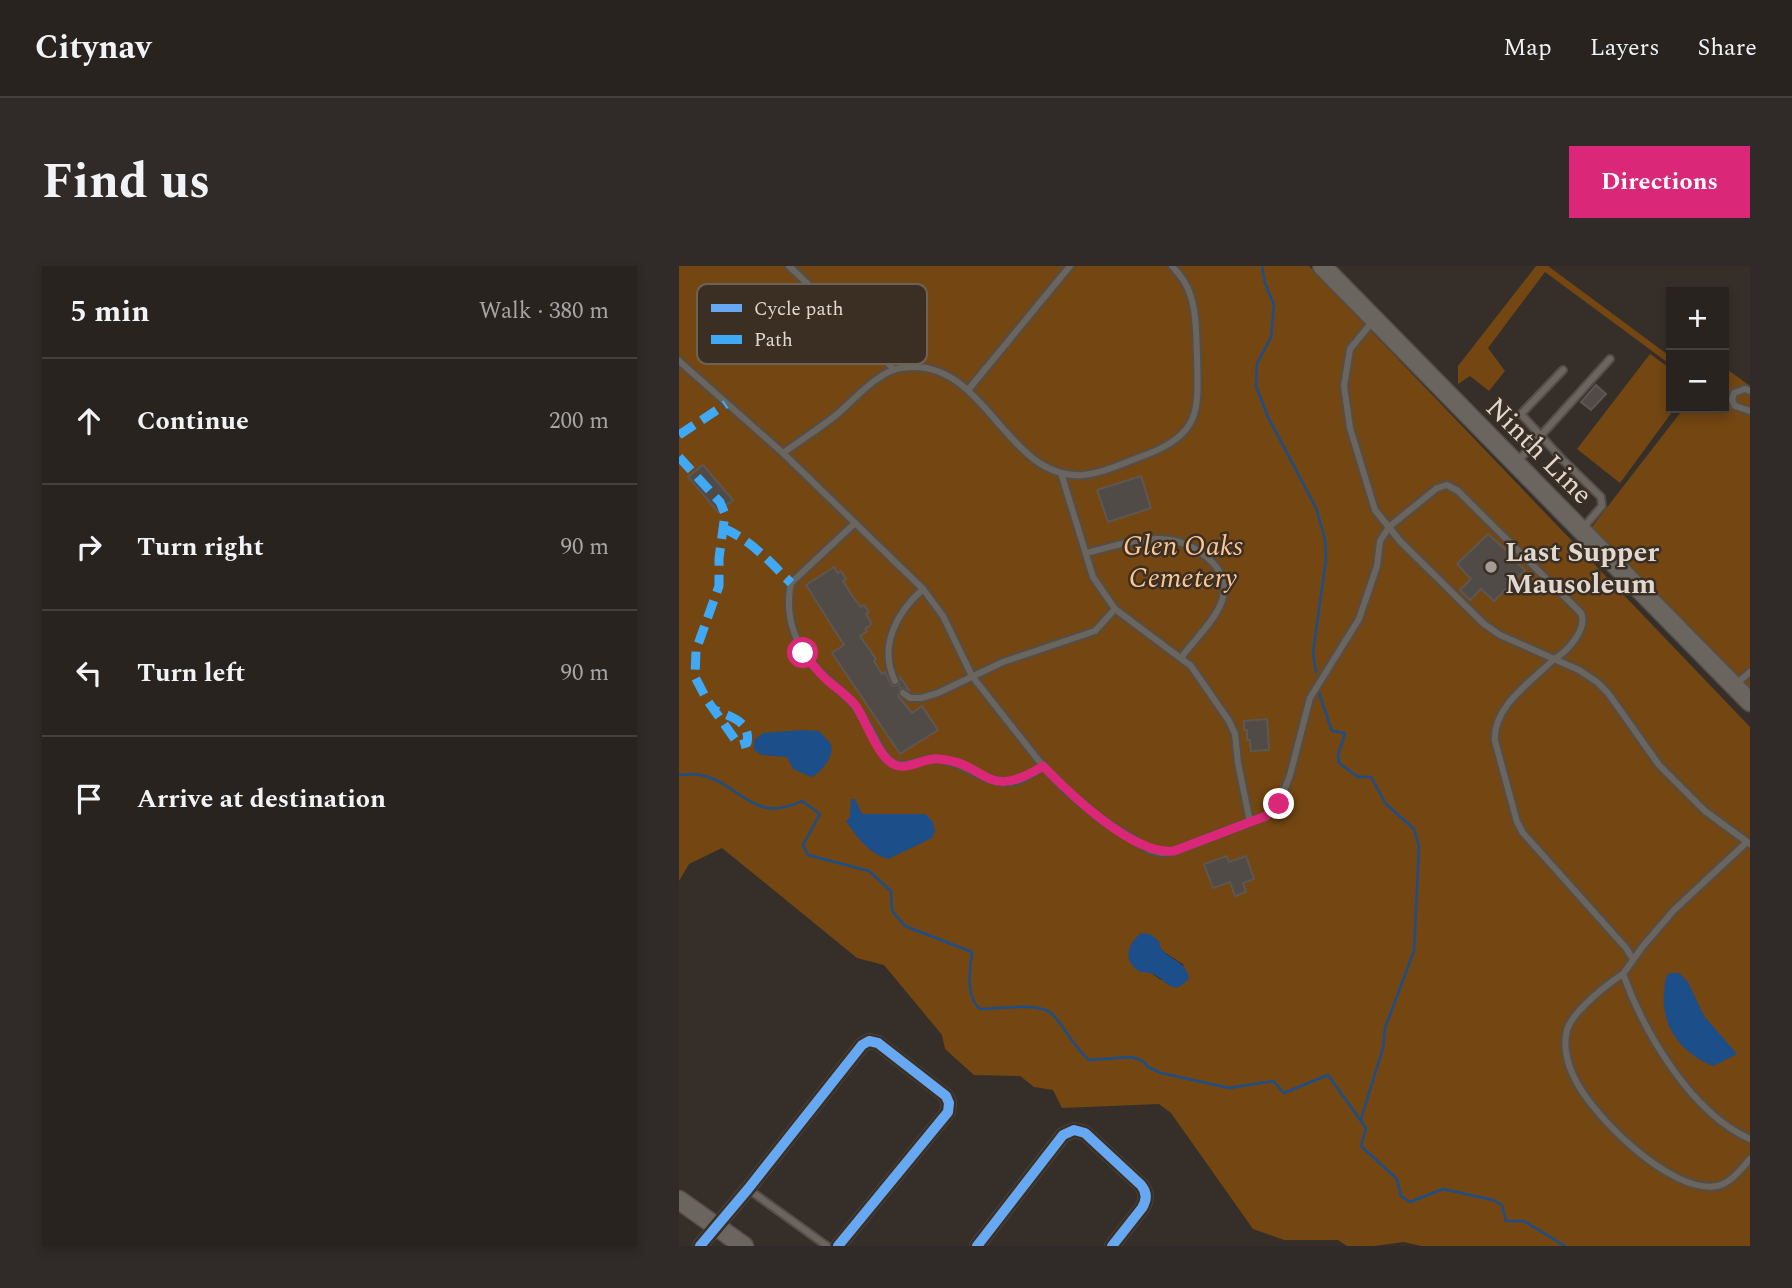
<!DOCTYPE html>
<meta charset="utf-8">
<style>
:root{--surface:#28231f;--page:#302b28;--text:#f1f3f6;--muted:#a5a4a4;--line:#44403d;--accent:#db2777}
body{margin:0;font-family:Spectral,serif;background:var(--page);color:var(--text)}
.controls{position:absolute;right:21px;top:21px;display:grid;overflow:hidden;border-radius:0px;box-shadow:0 4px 10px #0003}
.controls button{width:63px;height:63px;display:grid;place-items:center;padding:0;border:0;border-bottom:2px solid var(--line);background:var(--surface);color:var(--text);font:35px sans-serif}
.stop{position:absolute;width:21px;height:21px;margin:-16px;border:5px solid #db2777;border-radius:50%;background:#fff}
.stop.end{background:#db2777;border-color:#fff;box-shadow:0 2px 7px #0008}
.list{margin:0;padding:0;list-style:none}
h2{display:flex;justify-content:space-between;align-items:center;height:91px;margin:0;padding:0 28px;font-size:30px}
h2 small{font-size:23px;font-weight:400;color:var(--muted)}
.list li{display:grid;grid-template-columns:46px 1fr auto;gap:21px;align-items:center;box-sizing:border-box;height:126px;padding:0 28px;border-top:2px solid var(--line)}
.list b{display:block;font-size:26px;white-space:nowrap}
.list em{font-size:23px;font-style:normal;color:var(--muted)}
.icon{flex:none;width:38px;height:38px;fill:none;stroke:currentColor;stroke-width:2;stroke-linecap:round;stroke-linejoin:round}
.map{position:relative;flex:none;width:1071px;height:980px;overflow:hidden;border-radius:0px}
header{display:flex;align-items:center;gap:42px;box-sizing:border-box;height:98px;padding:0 35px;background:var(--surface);border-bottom:2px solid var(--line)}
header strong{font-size:33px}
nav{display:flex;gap:38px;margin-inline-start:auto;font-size:24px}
.intro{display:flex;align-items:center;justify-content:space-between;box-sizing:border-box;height:168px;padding:0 42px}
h1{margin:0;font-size:49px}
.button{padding:18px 32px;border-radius:0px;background:var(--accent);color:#fff;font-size:24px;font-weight:700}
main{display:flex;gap:42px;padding:0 42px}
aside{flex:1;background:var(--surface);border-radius:0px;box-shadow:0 4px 10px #0003}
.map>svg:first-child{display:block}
</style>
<header>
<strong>Citynav</strong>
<nav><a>Map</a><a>Layers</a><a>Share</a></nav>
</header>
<div class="intro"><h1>Find us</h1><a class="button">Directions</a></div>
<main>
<aside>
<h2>5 min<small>Walk · 380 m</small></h2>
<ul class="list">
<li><svg class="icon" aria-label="ahead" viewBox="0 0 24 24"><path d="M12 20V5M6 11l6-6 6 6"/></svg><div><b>Continue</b></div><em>200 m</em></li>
<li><svg class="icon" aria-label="right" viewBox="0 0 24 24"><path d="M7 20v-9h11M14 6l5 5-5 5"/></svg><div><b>Turn right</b></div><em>90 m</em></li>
<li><svg class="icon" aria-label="left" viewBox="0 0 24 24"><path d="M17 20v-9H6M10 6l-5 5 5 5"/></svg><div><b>Turn left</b></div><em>90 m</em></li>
<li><svg class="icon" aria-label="arrive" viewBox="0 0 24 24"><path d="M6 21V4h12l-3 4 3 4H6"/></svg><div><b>Arrive at destination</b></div></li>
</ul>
</aside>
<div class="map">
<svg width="1071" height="980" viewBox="0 0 1071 980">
<rect width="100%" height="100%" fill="#362f29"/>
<g fill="#734612" fill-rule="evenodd">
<path d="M0,0h630l441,461v519h-329l-17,-4 -30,4h-27l-9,-6h-54l-31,-11 -82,-116 -12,-9 -97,4 -9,-18 -19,-3 -14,-11 -46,-1 -29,-26 -3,-14 -58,-70 -27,-7 -135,-110 -33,16 -10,17zM480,681l5,5 20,13 -23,15 -10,-7z"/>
<path d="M857,0h12l123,91v8l-126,-93 -57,76 17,23 -16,20 -19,-15 -12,8v-18z"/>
<path d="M971,88l21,15v39h4l-55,75 -43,-34z"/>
<path d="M1045,101l26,19v307l-159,-165 93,-120h40z"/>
</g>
<g fill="#1c4e8a">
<path d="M124,464l16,1c3,4 10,9 12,14 4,11 -11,29 -20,32l-18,-8 -6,-12 -25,-2 -8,-5v-10l9,-7z"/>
<path d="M172,533h4l7,15h63l8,8 2,9 -3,7 -44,21c-20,-6 -31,-22 -42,-38l4,-4z"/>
<path d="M462,667l9,1 9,7c1,18 27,17 30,37 -16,20 -21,3 -36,-4 -5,-3 -11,0 -16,-4 -15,-12 -8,-27 4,-37z"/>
<path d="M990,707h10l9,9 16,34 33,38 -24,12c-30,-12 -52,-38 -49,-72 1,-8 0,-15 5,-21z"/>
</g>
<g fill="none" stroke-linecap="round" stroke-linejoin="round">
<g stroke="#1c4e8a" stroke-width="2.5">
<path d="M583,0l3,17 9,22 -3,32 -14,27 -1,22 12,31 48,91 9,31 1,20 -13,94 3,19"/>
<path d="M640,427l13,38 13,2 -7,22 1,8 19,14h13l15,27 28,25 5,17 -5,105 -29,77 -2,20 -22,71"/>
<path d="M0,509c7,0 15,-2 22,0 40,9 52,50 101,26l18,13 -17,31 5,10 61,16 22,20 1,20 13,15 67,26c-2,17 -7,45 8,57 17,0 59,-7 71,4 14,13 21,33 38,47l42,-3 12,4 5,6 13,6 68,15 44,-7 11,12 44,-18 38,53 -5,18 36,33 4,17 9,6 33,-13 50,11 9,5 4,16h18l41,25"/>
</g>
</g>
<g fill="#504b46" stroke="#5e5751" stroke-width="2">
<path d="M917,119l10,9 -15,16 -10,-8z"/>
<path d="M24,199l30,35 -15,12 -30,-35z"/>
<path d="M462,210l10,32 -43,14 -11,-32z"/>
<path d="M809,268l27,24 -1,2 11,10 -31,31 -13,-12 -11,11 -10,-10 11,-11 -14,-15z"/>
<path d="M155,301l4,6 3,-2 5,8 -3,2 10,16 8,10 3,-2 5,7 -3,2 6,10 -7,5 2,2 -7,5 16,23 -2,2 8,13 3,-2 7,14 7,-1 1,-8 9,13 -9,-2 -2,8 14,17 10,-7 16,24 -38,24 -68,-101 12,-8 -38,-60z"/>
<path d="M588,453l2,31 -18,1 -1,-11h-3v-10h-3v-9z"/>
<path d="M548,590l2,6 17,-6 8,23 -11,4 3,9 -11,4 -5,-14 -17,6 -9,-24z"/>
</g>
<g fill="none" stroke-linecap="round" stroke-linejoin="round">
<defs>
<g id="lane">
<path d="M110,0l91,87 14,17"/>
<path d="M694,55l-23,28 -6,37 6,42 25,82 25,31 84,83 16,11 79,35 18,12 11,11 51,72 46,46 45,33"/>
<path d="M0,95l104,92 140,136 20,27 29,60 71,90 23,24 36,30 48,30 12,3 12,-2 92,-35 13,-12 11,-29 20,-77 49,-79 18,-53 3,-25 9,-14 48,-39 10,-3 11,6 123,122c7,16 -14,39 -27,46 -22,22 -62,48 -59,82l22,81 6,11 103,115 7,11"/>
<path d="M884,104l-42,44 41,45 39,38 1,9 -19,22"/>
<path d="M289,124l102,-124"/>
<path d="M1071,125l-5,-2 -11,4 -2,7 3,6 15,5"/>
<path d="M104,187c17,-12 35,-24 52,-37 18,-15 36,-37 58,-46 6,-2 15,-3 21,-3 74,0 94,113 169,108 22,-2 45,-14 65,-21 55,-21 50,-48 49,-98 -1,-23 0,-53 -12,-73 -3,-6 -9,-12 -13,-17"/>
<path d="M838,196l93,-103"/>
<path d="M382,207l32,104 22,32 76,57 38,55 6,13 3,29 12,59"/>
<path d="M176,257l-64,60c-8,38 8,72 37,97 8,8 17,14 24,22 14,16 24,39 34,57 19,15 30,-1 51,0 26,1 45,24 72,23 12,0 23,-9 34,-16"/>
<path d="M407,287c45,-11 88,-29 126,9 11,11 15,25 10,39 -8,21 -28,39 -41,57"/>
<path d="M216,415c-17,-35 2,-69 28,-92"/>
<path d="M1057,418l14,-12"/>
<path d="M224,427l7,5h11l17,-5 65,-31 92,-31 20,-22"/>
<path d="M1068,576l-73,68 -31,36 -20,28c21,58 68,139 127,165"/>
<path d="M944,708c-17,11 -50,37 -56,56 -4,15 0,33 7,47 17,38 98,118 143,109 14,-3 24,-17 33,-27"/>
<path d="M69,923l79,57"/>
</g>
<g id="street">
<path d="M21,980l48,-57 114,-144 7,-4 9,2 68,53 3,7 -1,9 -110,134"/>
<path d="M298,980l86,-111 11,-5 11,3 56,52c6,7 6,15 1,23l-30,38"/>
</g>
<g id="secondary">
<path d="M643,0l428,436"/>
<path d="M0,934l65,46"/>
</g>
</defs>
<use href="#lane" stroke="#534e48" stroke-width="10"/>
<use href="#street" stroke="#534e48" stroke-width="16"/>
<use href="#secondary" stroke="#534e48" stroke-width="21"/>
<use href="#lane" stroke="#6a655f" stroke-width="6"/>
<use href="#street" stroke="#6a655f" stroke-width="12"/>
<use href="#secondary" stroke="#6a655f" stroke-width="18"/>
<g stroke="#3fa9f5" stroke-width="9" stroke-dasharray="18 9" stroke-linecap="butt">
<path d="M0,169l47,-31"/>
<path d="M0,191l41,45 5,12 -6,44v28l-23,64 -1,27 12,23 32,45 8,-2c4,-22 -16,-26 -32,-33"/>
<path d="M44,262c28,12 47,34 68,55"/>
</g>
<defs>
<g id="cycleway">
<path d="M21,980l48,-57 114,-144 7,-4 9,2 68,53 3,7 -1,9 -110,134"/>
<path d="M298,980l86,-111 11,-5 11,3 56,52c6,7 6,15 1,23l-30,38"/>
</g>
</defs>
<use href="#cycleway" stroke="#3b2f24" stroke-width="15"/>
<use href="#cycleway" stroke="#66a8f1" stroke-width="10"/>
</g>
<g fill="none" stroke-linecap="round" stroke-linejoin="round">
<path stroke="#db2777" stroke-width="9" d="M124,387c8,10 16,20 25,28 10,8 20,15 28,25 10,15 22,50 37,58 13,8 31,-7 46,-5 50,4 45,44 104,7 27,28 91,90 131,85l92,-35 13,-12"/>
</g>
<circle fill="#a49d96" stroke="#3b2f24" stroke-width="2.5" cx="812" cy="301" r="7"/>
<g text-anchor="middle" stroke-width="5" stroke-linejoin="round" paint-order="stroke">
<g font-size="28" fill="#e0d8d1" stroke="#3b2f24">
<text transform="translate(861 184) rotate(45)" y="10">Ninth Line</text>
</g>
<g font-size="28" font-style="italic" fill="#fdc590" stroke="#3b2f24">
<text x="504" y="289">Glen Oaks<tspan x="504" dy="32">Cemetery</tspan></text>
</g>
<g font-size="28" font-weight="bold" fill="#e0d8d1" stroke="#3b2f24" text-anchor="start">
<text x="826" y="295">Last Supper<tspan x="826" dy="32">Mausoleum</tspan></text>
</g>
</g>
<rect x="18" y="18" width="230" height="80" rx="10" fill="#3b2f24" stroke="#6d6258" stroke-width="2"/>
<rect x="32" y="38" width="31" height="8" fill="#66a8f1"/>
<rect x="32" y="69" width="31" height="9" fill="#3fa9f5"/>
<g font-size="19" fill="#e0d8d1">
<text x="75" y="49">Cycle path</text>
<text x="75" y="80">Path</text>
</g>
</svg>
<div class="controls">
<button>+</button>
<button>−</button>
</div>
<div class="stop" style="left:124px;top:387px"></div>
<div class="stop end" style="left:600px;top:538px"></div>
</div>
</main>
